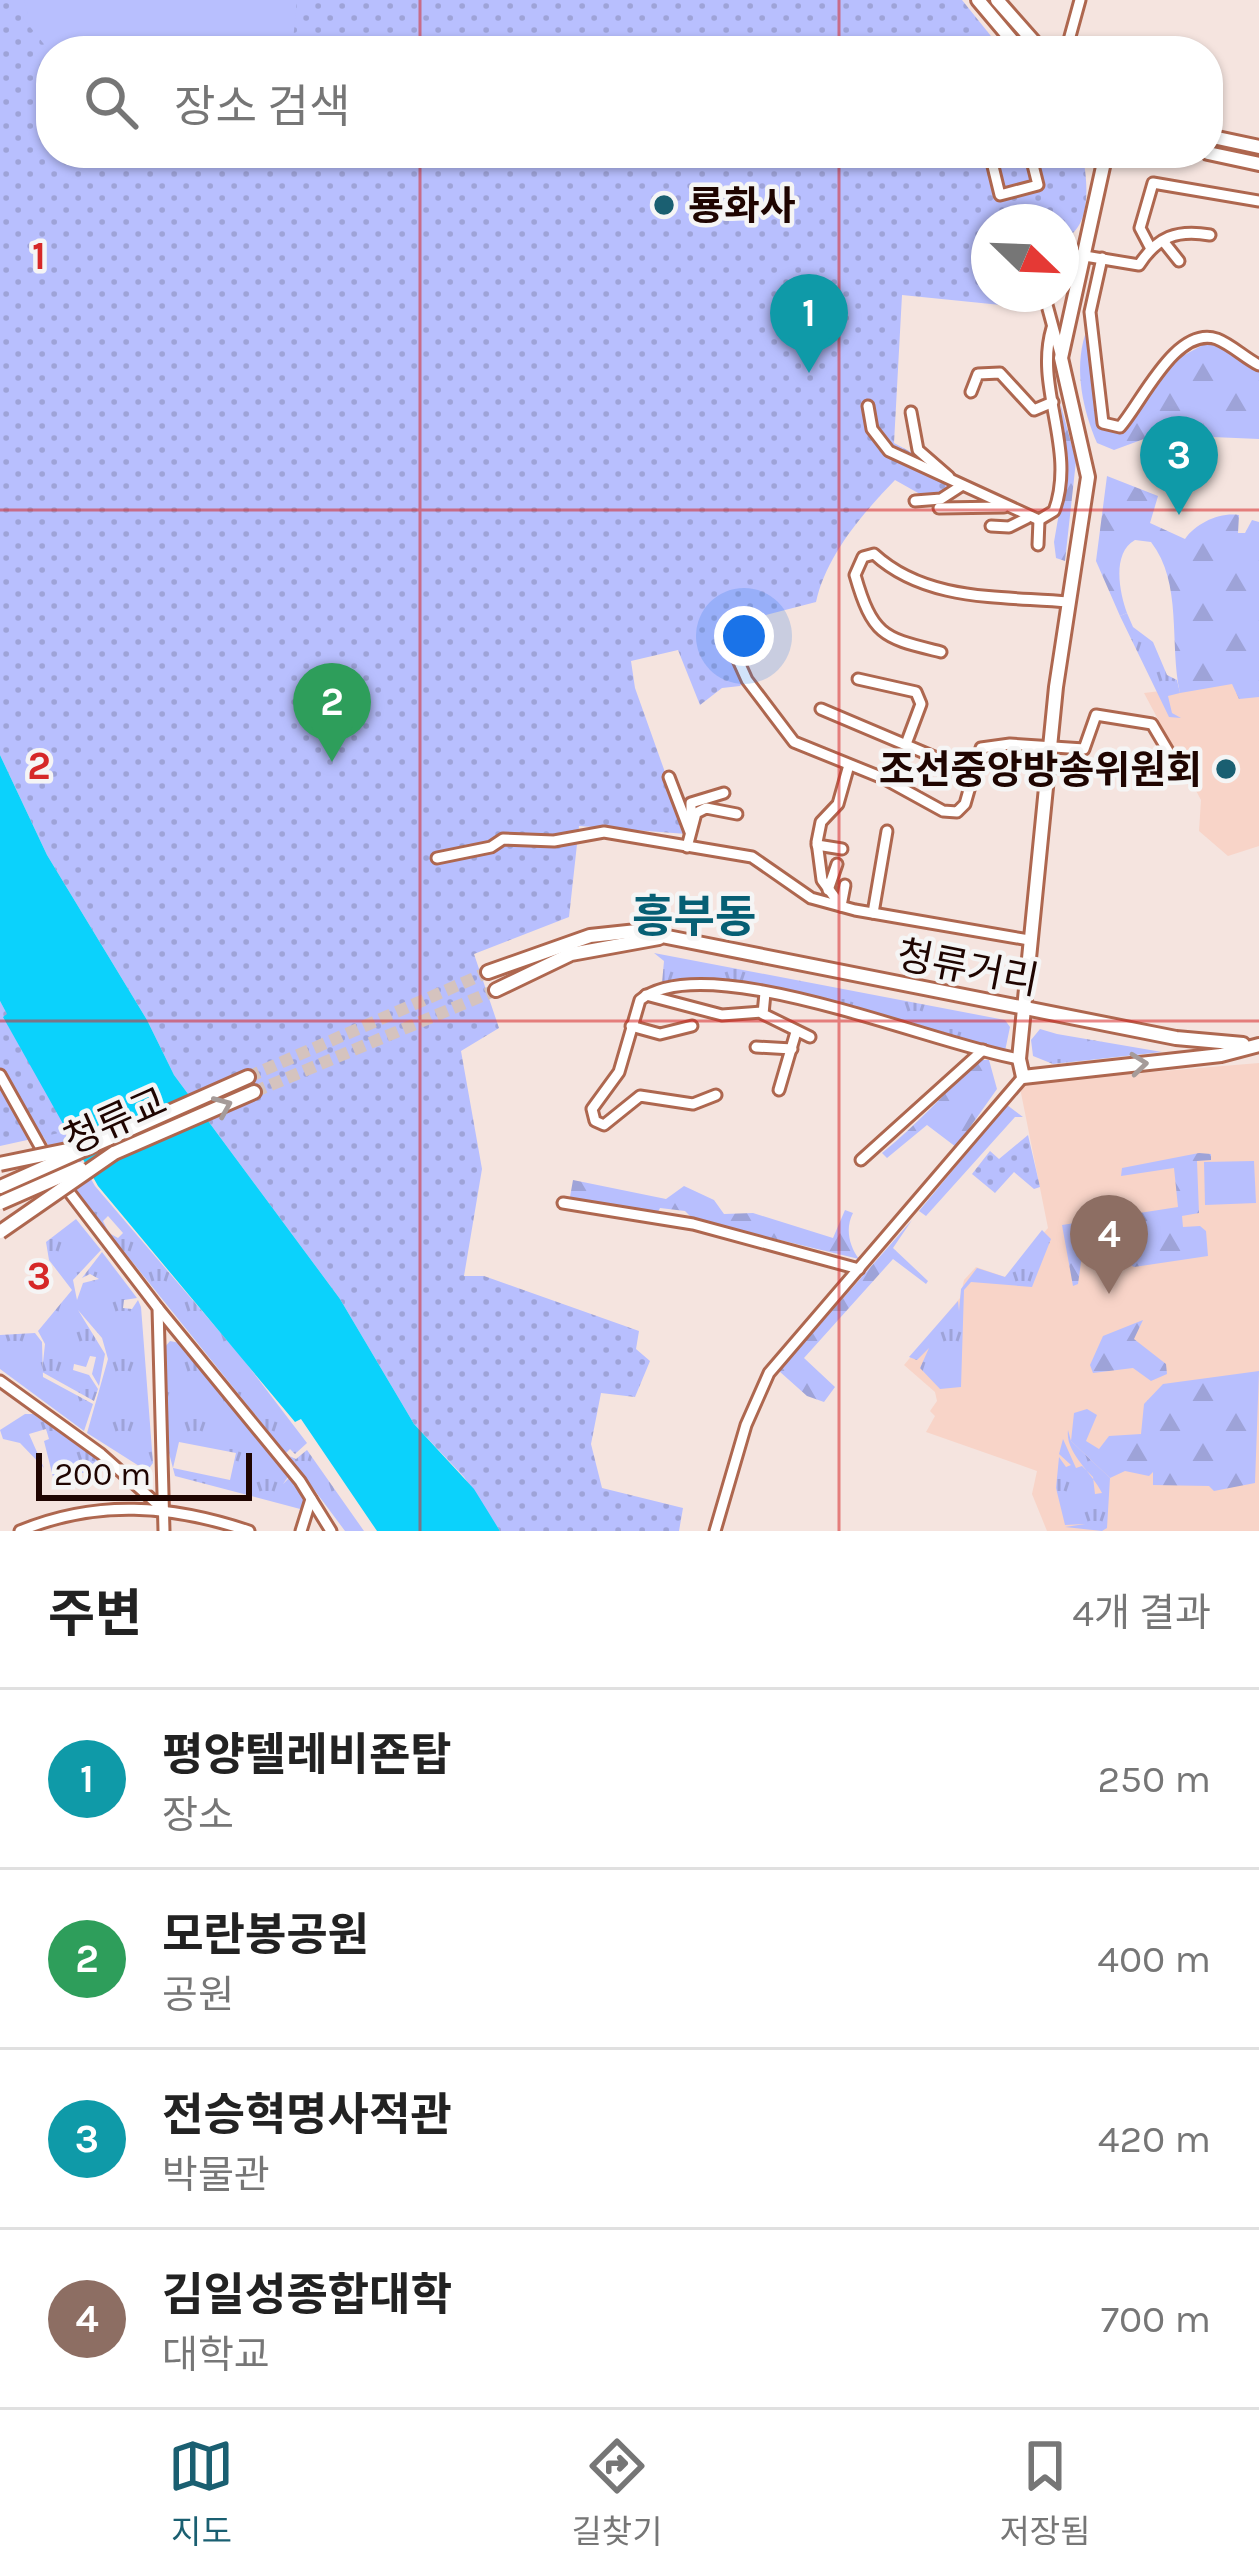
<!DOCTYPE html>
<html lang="ko">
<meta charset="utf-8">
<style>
:root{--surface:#fff;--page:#f6f6f6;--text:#222;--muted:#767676;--line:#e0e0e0;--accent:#1a5f71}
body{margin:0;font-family:Karla,"Noto Sans KR",sans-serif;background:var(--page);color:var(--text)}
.compass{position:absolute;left:971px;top:204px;width:108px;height:108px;border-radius:50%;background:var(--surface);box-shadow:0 3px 9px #0004;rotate:113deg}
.scale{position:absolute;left:36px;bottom:30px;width:216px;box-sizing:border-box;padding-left:12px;border:6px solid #1f0501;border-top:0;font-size:33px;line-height:42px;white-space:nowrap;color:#1f0501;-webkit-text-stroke:9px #f5f5f5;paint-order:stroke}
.you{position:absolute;left:744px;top:636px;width:42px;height:42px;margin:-30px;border:9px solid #fff;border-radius:50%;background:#1a73e8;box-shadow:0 0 0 18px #1a73e833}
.badge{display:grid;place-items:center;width:78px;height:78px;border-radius:50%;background:var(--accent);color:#fff;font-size:39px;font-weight:700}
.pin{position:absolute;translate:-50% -99px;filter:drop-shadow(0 3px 6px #0008)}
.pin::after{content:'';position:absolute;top:63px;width:42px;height:36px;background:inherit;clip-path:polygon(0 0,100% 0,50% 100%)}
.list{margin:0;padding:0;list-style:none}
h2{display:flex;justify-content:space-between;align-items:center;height:156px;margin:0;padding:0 48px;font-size:51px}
h2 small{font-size:39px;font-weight:400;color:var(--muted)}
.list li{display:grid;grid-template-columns:78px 1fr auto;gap:36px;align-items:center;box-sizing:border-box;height:180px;padding:0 48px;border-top:3px solid var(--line)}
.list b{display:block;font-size:45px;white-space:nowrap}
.list p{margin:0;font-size:39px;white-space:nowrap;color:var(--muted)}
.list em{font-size:39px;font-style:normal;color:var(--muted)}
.icon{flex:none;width:66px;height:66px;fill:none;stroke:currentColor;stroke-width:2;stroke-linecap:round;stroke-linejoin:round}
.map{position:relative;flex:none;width:1259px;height:1531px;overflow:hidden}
.search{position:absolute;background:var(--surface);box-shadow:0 3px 9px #0004;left:36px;right:36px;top:36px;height:132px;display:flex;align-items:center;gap:30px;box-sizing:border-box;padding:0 42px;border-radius:48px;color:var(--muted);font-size:45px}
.sheet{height:876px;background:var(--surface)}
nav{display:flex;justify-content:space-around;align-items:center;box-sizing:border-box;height:168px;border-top:3px solid var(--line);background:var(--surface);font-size:33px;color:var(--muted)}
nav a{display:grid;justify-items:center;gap:6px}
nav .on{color:var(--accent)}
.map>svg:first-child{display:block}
</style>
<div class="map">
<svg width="1259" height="1531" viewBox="0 0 1259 1531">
<defs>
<pattern id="grass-tufts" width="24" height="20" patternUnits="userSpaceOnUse" patternTransform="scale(3)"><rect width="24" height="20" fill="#b8bffe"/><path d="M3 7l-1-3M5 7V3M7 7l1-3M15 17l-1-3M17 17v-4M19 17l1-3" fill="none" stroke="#9ea3d8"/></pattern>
<pattern id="forest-firs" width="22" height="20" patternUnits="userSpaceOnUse" patternTransform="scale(3)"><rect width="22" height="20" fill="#b8bffe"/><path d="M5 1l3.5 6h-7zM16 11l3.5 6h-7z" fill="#9ea3d8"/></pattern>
<pattern id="park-dots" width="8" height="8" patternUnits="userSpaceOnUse" patternTransform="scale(3)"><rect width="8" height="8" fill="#b8bffe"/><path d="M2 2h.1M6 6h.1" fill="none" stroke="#9ea3d8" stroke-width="1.8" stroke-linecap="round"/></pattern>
</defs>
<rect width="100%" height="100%" fill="#f5e4df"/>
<g fill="#f8d4c8">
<path d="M1234,682l25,12v152l-31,10 -29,-25 2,-31 -57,-107z"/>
<path d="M1259,1063v468h-212l-15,-37 5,-23 -111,-39 9,-16 -5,-5 7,-10 -2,-9 -31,-27 56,-67 4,-18 12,-13 29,10 43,-49 -29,-145z"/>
</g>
<g fill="url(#grass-tufts)" fill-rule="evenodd">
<path d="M1127,613l6,14 20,15 14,33 10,5 3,13 -12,3 4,17 9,5 -12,-1 -49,-101z"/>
<path d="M654,953l351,67 5,7 -5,24 -283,-72 -60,4 2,-22z"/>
<path d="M0,1019l95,167 148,173 64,84 -12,11 -5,-5 -4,4 -177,-220 9,5 5,-5 -15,-17 -5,5 5,10 -41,-53 -67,-117z"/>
<path d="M1040,1029l17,5 105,18 -109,12 -20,-8 -2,-16z"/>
<path d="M76,1219l25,31 -28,30 4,20 6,-17 16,-4 -9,-5 -8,4 20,-26 35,46 -13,2 -1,8 9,1 6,-9 3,7 12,156 -6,8 -60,-38 21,-74 -6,-21 -24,-28 27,44 -6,32 -7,-12 4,-17 -6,-1 -4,11 -12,-3 -1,6 16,5 9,14 -4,12 -52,-29 3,-28 -7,-13 34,-41 -23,-30 -3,-18z"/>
<path d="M1042,1230l9,9 -19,48 -61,-5 -7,8 -3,97 -21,2 -20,-21 9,-20 -12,12 -8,-3 49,-56 1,10 2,-22 16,-21 28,9z"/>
<path d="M35,1333l7,9 1,35 50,27 -9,27 -84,-62v-34z"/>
<path d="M170,1341l10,2 108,134 -5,7 6,-6 15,19v13l-129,-34 -6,-23 -5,-105zM179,1442l57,11 -6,27 -57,-12z"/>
<path d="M25,1414h8l64,45 7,11 -51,7 -9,-36 5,-2 -3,-10 -17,5 15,34 -24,-25 -17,-4 -3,-9z"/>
<path d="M1068,1430l3,11 39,37 -3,50 -5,3 -37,-4 20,-3 -20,1 -9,-37 3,-31 7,10 5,-2 -12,-11 4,-15 13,29 6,-2 11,11 2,17 7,-1c-10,-21 -37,-40 -34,-63z"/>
<path d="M307,1450l57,81h-19l-56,-75 7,3z"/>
</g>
<g fill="url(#forest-firs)">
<path d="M1085,335l5,3 4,72 15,20 12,-2 56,-69 35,-19 47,28v71l-70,-3 -6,7 -31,-7 -38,14 -17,-7c-14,-33 -23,-73 -12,-108z"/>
<path d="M1060,402l16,59 -11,100 -9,-3 -2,-16 14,-81z"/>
<path d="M1107,476l51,20 -8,27 35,16c11,-16 35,-27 54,-24l-1,18h7l7,-13 7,2v175l-20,2 -7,-15 -52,9c-11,-49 3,-110 -29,-151l-16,-2c-23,13 -16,51 -8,73l-7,3 -24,-55z"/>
<path d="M980,1060h9l8,29 -41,58 -29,-22 -40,33 -5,-5c36,-29 63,-61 98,-93z"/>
<path d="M1007,1105l16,12h-8l-89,99 -7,-5z"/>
<path d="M1199,1153l12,1v6l-14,1 2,52 -17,3 1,11 17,-1 6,5 2,25 -74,11 -12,-8v-29l-37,4 -7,50 -5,2 -11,-61 116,-18 -4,-39 -53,8 1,-8z"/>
<path d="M573,1180l93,19 18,-13 30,14 10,14 29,-1 80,25 12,-28 8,3c-8,15 -4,33 6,46l-166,-40 -8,-8 -25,-3 -3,6 -87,-17z"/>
<path d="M912,1220l-19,28 35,33 -2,3 -33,-25 -89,99 31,29 -11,15 -17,-6 -28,-25z"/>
<path d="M1143,1320l-9,19 32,25 1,10 -16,7 -18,-13 -40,5 -3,-8 13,-29z"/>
<path d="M1259,1371l-4,112 -41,8 -5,-5 -56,-1v-13l-4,4 -24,-5 -15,7 -39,-37 3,-28 13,-4 10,6 -11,26 13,8 10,-13 32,-2 3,-30 19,-20z"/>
</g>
<g fill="url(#park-dots)">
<path d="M0,0h962l41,51h-952v102h1031c6,26 11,77 -21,87v-18h-72v72h36l5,14 -128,-13 -8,148 63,34 -8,15 -22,6 -32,-18c-33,34 -69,76 -79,122l-85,22 -10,11 23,46 -4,5 -18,2 -22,17 -22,-55 -47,11 4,27 52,146 -108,-8 -10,91 -95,37 25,74 -38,23 21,118 -18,107h20l155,55 -3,18 14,12 -15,36 -34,-4 -10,51 11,44 81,20 -4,23h-179l-36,-54 -50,-53 -74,-125 -166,-224 -27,-55 -100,-165 -47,-100z"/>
<path d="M0,1001l8,14 -4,3 64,113 -68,15z"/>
<path d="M1028,1135l12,52 -6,2 -20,-17 -19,21 -23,-19 18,-23 9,8z"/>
</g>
<g fill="#b8bffe">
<path d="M24,0h273l-5,51 -241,2 -28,-35 5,-6z"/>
<path d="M1254,1161l2,42 -51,2 -1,-43z"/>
</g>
<path fill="#0bd2fc" d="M0,755l47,100 100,165 27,55 166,224 74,125 60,65 26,42h-123l-76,-112 -6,3 -197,-236 -95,-169 4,-3 -7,-13z"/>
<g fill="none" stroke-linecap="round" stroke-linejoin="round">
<g stroke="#d5c3be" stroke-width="12" stroke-dasharray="12 6" stroke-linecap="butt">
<path d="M248,1077l240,-105"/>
<path d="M254,1092l242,-102"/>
</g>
<defs>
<g id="minor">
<path d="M1066,51l14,-51"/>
<path d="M1012,153l-21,5 9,37 38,-10 -8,-32"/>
<path d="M1163,241l16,20"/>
<path d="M1150,247l-10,-19 13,-45 106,18"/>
<path d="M1061,252l78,13c18,-28 38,-36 71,-30"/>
<path d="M1102,258l-12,54 13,111 17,4c22,-25 56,-102 97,-88 15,6 28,19 42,26"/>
<path d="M1044,294l16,59"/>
<path d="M971,392l7,-18 22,-1 34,37 19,-8"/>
<path d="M868,406l4,23 17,22 150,69 15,-9c23,-62 -20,-123 -2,-183"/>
<path d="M911,412l7,38 31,27"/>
<path d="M915,501l26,-2 20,-13"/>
<path d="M939,508l65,-1"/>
<path d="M991,526l18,1 18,-9"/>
<path d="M1038,545l1,-25"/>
<path d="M724,629l23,51 47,62 89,36 60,33 14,1 8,-8 16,-56 29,-4 74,5 12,-34 56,9 16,27"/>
<path d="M941,652c-56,-14 -68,-14 -86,-77l8,-18 11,-3c52,48 127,42 194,48"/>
<path d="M858,679l58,13 5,12 -15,40"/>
<path d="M821,709l125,53h26"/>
<path d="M669,777l21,55"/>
<path d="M691,820v-17l33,-10"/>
<path d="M817,845l25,4"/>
<path d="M687,847l9,-34 10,-5 31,6"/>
<path d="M437,858l54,-11 12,-8 51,2 50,-9 148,25 59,41 44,12 174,30"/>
<path d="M828,890l9,-26"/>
<path d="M841,906l-19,-26 -5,-38 4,-20 17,-18 11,-39"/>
<path d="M841,906l4,-21"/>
<path d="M873,913l14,-82"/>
<path d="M765,993l-2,21 47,23"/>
<path d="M646,995l76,20 40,-3"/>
<path d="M631,1026l29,8 32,-8"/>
<path d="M756,1047l36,2"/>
<path d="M0,1075l47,84"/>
<path d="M779,1090l17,-58"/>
<path d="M716,1095l-23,9 -53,-8 -36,29 -9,-4 -3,-12 27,-37 21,-72c66,-53 294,45 379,59"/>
<path d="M861,1160l122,-110"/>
<path d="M63,1184l95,124 6,223"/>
<path d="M563,1203l130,21 166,45"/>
<path d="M158,1308l142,173 31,50"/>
<path d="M0,1381l101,73 64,57"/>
<path d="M20,1531c77,-32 151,-26 229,0"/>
<path d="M301,1531l10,-32"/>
<path d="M715,1531l31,-106 23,-52 254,-296"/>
</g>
<g id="major">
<path d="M978,0l43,51"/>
<path d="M997,0l45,51"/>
<path d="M1208,136l51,11"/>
<path d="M1106,153l-45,205 27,119 -32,210 -37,372 4,18 198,-22 38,-10"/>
<path d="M1208,153l51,11"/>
<path d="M488,972l102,-36 47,-5 539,107 67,6"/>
<path d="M496,990l75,-36 88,-16"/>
<path d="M108,1139l140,-62"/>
<path d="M114,1153l140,-61"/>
</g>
</defs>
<use href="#minor" stroke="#ae674f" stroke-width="15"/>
<use href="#major" stroke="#ae674f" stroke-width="18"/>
<use href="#minor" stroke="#fff" stroke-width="9"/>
<use href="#major" stroke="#fff" stroke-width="12"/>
<defs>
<g id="major-bridge">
<path d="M0,1164l72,-15"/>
<path d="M0,1187l108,-48"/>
<path d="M0,1203l80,-35"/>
<path d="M0,1232l114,-79"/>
</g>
</defs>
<use href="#major-bridge" stroke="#ae674f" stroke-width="18" stroke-linecap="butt"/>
<use href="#major-bridge" stroke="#fff" stroke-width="12"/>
</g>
<defs><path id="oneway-chevron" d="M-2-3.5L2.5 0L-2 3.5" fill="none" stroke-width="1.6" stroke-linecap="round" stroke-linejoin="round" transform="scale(3)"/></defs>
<g stroke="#a59b99">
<use href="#oneway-chevron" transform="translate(1139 1064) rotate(-6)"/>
<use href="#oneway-chevron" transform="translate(223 1106) rotate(-23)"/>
</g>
<path fill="none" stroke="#d62828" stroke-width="3" stroke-opacity="0.55" d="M420,0v51M839,0v51M420,153v1378M839,153v1378M0,510h1259M0,1021h1259"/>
<g fill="#1a5f71" stroke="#f5f5f5" stroke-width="4.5">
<circle cx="664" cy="205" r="12"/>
<circle cx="1226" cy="769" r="12"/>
</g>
<g text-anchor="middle" stroke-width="9" stroke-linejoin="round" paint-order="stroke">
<g font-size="39" font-weight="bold" fill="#1f0501" stroke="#f5f5f5" text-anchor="start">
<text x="688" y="219">룡화사</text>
<text x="1202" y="783" text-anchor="end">조선중앙방송위원회</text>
</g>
<g font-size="39" fill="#1f0501" stroke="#f5f5f5">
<text transform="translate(968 967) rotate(11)" y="14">청류거리</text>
<text transform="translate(115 1120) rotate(-24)" y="14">청류교</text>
</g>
<g font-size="45" font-weight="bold" fill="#065f74" stroke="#f5f5f5">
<text x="694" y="932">흥부동</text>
</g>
</g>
<g font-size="39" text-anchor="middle" font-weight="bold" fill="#d62828" stroke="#f5f5f5" stroke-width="9" stroke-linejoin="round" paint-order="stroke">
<text x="39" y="269">1</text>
<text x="39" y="779">2</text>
<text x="39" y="1289">3</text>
</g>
</svg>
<svg class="compass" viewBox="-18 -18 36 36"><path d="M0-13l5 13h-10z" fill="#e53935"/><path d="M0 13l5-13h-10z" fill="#767676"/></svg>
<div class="scale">200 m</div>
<div class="you"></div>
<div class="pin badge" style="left:809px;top:373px;background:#0f9aa8">1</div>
<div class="pin badge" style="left:332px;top:762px;background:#2e9e5b">2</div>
<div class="pin badge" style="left:1179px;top:515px;background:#0f9aa8">3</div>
<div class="pin badge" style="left:1109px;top:1294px;background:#8d6e63">4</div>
<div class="search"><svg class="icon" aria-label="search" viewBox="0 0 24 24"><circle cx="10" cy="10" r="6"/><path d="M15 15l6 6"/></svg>장소 검색</div>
</div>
<section class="sheet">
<h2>주변<small>4개 결과</small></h2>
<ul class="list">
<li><span class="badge" style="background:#0f9aa8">1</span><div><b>평양텔레비죤탑</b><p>장소</p></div><em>250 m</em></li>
<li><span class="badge" style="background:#2e9e5b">2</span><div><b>모란봉공원</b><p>공원</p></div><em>400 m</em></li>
<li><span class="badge" style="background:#0f9aa8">3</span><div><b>전승혁명사적관</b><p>박물관</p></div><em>420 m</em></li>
<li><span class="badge" style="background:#8d6e63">4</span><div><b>김일성종합대학</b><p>대학교</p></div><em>700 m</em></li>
</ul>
</section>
<nav>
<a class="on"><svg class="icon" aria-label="map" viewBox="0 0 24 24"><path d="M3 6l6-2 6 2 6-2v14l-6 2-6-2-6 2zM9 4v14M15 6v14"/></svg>지도</a>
<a><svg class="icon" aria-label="directions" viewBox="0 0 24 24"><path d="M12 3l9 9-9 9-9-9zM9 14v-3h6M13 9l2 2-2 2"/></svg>길찾기</a>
<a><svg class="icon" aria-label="saved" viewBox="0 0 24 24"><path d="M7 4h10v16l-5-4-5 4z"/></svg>저장됨</a>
</nav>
